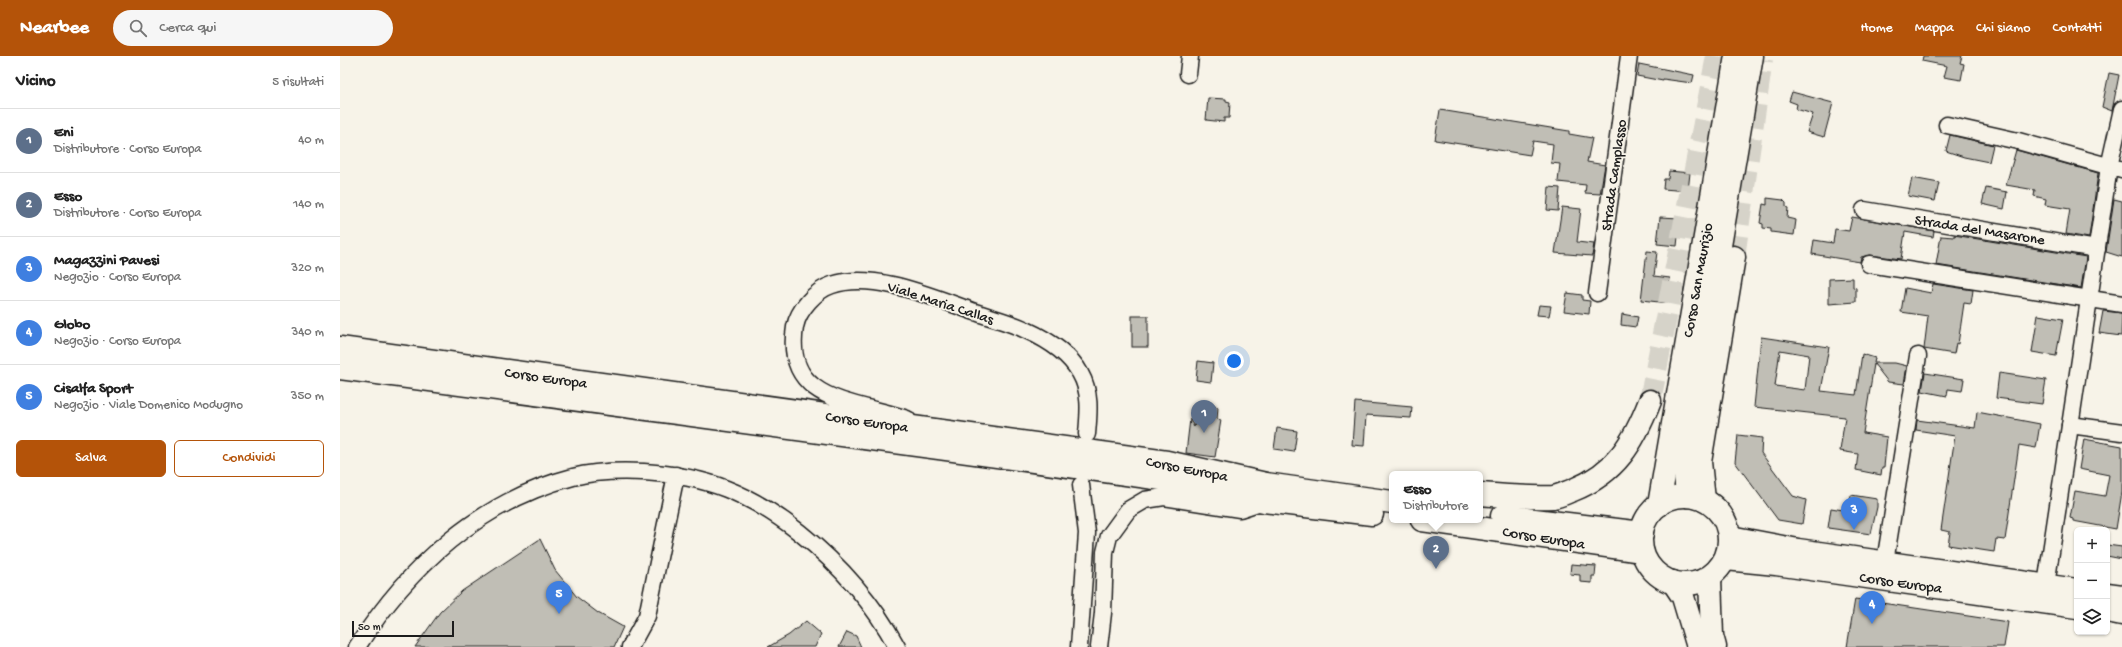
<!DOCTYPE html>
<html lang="it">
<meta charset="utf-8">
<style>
:root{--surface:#fff;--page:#f6f6f6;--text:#222;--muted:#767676;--line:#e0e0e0;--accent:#b45309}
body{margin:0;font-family:"Gochi Hand",sans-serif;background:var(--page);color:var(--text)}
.controls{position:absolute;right:12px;bottom:12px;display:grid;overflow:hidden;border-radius:6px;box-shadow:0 1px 3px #0004}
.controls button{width:36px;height:36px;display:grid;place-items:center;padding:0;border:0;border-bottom:1px solid var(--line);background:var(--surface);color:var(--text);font:20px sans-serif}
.scale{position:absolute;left:12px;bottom:10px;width:102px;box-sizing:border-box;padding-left:4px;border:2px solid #1c1c1c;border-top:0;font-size:11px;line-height:14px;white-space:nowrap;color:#1c1c1c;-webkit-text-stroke:3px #f7f3e8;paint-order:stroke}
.you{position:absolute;left:894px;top:305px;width:14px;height:14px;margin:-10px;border:3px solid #fff;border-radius:50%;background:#1a73e8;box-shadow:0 0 0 6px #1a73e833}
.badge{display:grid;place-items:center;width:26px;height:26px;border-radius:50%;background:var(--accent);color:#fff;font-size:13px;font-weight:700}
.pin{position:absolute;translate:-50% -33px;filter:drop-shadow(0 1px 2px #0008)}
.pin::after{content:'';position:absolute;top:21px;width:14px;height:12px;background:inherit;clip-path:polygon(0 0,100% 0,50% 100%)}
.popup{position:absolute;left:1049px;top:415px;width:94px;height:52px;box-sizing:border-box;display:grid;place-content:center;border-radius:6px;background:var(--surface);filter:drop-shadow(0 1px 3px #0005);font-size:13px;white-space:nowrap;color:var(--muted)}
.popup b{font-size:15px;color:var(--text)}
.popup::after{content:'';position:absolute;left:50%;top:100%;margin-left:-8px;border:8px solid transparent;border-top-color:var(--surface)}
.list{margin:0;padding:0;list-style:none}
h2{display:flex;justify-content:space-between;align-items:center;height:52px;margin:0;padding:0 16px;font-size:17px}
h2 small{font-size:13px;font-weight:400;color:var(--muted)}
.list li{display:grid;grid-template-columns:26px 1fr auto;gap:12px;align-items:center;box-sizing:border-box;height:64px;padding:0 16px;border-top:1px solid var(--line)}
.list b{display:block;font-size:15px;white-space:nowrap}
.list p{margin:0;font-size:13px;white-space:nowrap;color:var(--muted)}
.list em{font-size:13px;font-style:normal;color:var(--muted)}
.actions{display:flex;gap:8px;padding:12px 16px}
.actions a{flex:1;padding:9px 0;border:1px solid var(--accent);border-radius:6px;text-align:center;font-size:14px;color:var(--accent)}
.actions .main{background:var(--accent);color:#fff}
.icon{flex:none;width:22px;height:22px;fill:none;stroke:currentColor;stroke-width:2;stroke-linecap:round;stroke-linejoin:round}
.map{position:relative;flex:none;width:1782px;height:591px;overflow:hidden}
header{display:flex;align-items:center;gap:24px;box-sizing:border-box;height:56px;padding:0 20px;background:var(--accent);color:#fff}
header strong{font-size:19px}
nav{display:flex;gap:22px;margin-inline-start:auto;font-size:14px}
.search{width:280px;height:36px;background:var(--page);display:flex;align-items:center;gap:10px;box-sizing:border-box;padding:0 14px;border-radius:22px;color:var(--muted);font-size:15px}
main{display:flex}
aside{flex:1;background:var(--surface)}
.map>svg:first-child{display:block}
</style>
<header>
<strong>Nearbee</strong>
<div class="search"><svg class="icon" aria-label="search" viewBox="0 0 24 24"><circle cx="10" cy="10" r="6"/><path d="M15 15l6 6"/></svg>Cerca qui</div>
<nav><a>Home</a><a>Mappa</a><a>Chi siamo</a><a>Contatti</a></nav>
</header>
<main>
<aside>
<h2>Vicino<small>5 risultati</small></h2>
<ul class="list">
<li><span class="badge" style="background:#5c6f8a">1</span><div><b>Eni</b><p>Distributore · Corso Europa</p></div><em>40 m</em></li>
<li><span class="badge" style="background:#5c6f8a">2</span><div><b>Esso</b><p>Distributore · Corso Europa</p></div><em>140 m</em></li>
<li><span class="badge" style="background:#3f7fe0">3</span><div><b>Magazzini Pavesi</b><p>Negozio · Corso Europa</p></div><em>320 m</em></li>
<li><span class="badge" style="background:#3f7fe0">4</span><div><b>Globo</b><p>Negozio · Corso Europa</p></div><em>340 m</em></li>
<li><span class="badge" style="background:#3f7fe0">5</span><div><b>Cisalfa Sport</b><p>Negozio · Viale Domenico Modugno</p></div><em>350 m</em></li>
</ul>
<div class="actions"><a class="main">Salva</a><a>Condividi</a></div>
</aside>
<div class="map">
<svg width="1782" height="591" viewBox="0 0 1782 591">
<rect width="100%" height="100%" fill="#f7f3e8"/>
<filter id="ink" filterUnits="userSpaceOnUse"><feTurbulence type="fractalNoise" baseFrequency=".025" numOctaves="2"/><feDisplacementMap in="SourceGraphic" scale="8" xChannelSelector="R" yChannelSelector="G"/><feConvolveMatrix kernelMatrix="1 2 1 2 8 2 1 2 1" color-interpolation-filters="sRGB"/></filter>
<g filter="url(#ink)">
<g fill="#c0beb5" stroke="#1c1c1c" fill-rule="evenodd">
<path d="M1583,0h39l-2,7 4,1 -3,16 -17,-3 3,-11 -25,-5z"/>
<path d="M1299,8l55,11 -2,8 -29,-4v2l-26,-5z"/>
<path d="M1769,17l10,2 -7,36 -10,-4z"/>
<path d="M1452,36l41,11 -9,34 -17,-5 6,-18 -17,-5 1,-5 -8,-3z"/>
<path d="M868,42l18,1v2l4,1 -1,16h-5v4l-18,-2z"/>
<path d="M1100,54l129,21v3l23,4 -5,24 18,3 -5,29 -15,-1 1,-8 -28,-3 2,-18 -9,-1 2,-19 -20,-3 -3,14 -95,-15z"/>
<path d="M1610,79l43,10 -4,17 -25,-5 -18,-6z"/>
<path d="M1676,94l82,23 -9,65 -23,-4 4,-25 -25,-4 1,-6 -12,-3 1,-6 -29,-5z"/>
<path d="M1329,115l21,2 -2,18 -25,-2 1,-10h4z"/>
<path d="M1572,122l27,5 -4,18 -27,-5z"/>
<path d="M1209,131l11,1 -2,23 -11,-1z"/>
<path d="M1646,132l21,4 -3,17 -22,-5z"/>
<path d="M1427,142l16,2 3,3v4l2,1 -1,10 9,2 -2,15 -23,-3v-3l-8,-1v-4l-3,-1 3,-19 4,1z"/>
<path d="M1774,143l8,2v56l-16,-5z"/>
<path d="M1222,151l19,2 -4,33 17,2 -2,12 -37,-3z"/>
<path d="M1320,161l20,1 -3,28 -20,-2z"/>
<path d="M1512,161l82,14 -1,6 -28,-5 -4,27 -31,-4 -9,2 -1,5 -48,-8 2,-14 19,3 2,-14 14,2z"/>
<path d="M1614,179l132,22 -5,31 -145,-23 5,-29 13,1z"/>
<path d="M1307,195l10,1 -3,24 16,2 -1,9 9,1 -2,13h-8v2l-27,-3z"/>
<path d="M1513,222v9l3,1v14l-27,2v-25z"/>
<path d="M1593,228l40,6 -2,14 -7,-1 -6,41 -2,-1 -2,11 -30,-5 4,-33 -27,-4 4,-24 26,5z"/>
<path d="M1227,237l15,2v5l8,1 -1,13 -25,-3z"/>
<path d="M1199,249l12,1 -2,10 -12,-1z"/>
<path d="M1763,255l19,2 -1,23 -22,-3z"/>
<path d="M1282,258l16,3 -2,10 -15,-2z"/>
<path d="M1698,259l25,4 -7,37 -24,-4z"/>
<rect x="792" y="260" width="16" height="31"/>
<path d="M1421,281l68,10 -8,44 35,4 6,-41 13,4 -1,5h21l12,3 -3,18 -16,-2 -14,-18 -11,69 24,4 -3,30h-2l-1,8 -25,-5 2,-16 -18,-3 5,-34 -91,-10zM1440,294l29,5 -4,35 -30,-4z"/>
<path d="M858,305l15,2 -2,19 -15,-2z"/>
<path d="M1585,317l39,6 -2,12 -14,-2 -1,7 -25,-5z"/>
<path d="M1659,317l47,7 -4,24 -46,-6z"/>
<path d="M1015,346l57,5 -1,11 -45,-3 -2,31 -12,-1z"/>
<path d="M858,348l20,3 -1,12 4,1 -6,37 -29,-4 4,-34 4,8z"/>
<path d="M1637,356l63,12 -4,24 -17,-3 -14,95 -9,-1 -2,13 -46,-7 2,-13 -9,-2 14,-94 -39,-6 1,-10 58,8z"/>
<path d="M937,372l20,3 -3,21 -20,-3z"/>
<path d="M1398,379l24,3 -1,15 32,43 13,4 -4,24 -24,-4 -43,-58z"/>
<path d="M1744,383l38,7v46l-6,37 -43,-8v-2l-3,-1 5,-27 30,5 4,-21 -30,-6z"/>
<path d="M1511,439l26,4v8l-6,27 -43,-6 3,-20 18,3z"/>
<path d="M200,483l15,31 22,27 21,16 25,14 -9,20h-199l25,-35 22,-21z"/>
<path d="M1767,489l15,2v12l-15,-3z"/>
<path d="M1231,508l25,2 -1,10h-3v7l-12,-1v-7l-10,-1z"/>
<path d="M1515,543l153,23 -4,25h-157z"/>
<path d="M466,565l15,13 -6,13h-47l21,-12z"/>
<path d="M507,576l9,4 5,11h-22z"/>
</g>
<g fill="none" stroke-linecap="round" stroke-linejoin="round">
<g stroke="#d6d3c9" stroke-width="22" stroke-dasharray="22 11" stroke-linecap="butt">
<path d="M1394,201l28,-198"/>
<path d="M1310,345l67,-345"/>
</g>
<defs>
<g id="street">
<path d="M848,18l2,-18"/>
<path d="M1607,69l71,16 104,29"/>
<path d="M1524,154l233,39"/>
<path d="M1529,208l253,40"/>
<path d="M1257,237l32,-237"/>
<path d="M567,363c-52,-18 -124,-16 -112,-92 3,-17 21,-37 37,-42 43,-14 102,13 143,27 17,6 35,10 51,18 20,9 43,23 54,43 11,19 9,39 7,61"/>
<path d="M1730,369l52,7"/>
<path d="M1545,506l33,-206"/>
<path d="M1706,529l63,-418 13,-58"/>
<path d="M17,591c51,-80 123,-146 216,-170 22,-6 48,-6 71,-5 63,4 105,21 155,60 40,32 74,70 98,115"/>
<path d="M290,591l17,-31 29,-141"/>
<path d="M739,591l8,-114 -6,-48"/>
<path d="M759,591l4,-34 2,-61 4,-16 19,-26 17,-10 19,-3 76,12 24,-8"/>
</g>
<g id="secondary">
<path d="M1390,481l68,13 279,40"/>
<path d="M1386,503l50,5 301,43"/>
<path d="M1767,538l15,2"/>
<path d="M1767,555l15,3"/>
</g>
<g id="primary">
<path d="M0,292l827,114 99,22 126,18"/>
<path d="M0,312l599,80 223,31 102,22 108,13"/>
<circle cx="1345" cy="484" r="44"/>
<path d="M1347,440l-3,-37 68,-403"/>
<path d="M1319,449l77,-449"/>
<path d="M1162,460l140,17"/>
<path d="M1082,464l220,31"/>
<path d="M1370,521l2,59 3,11"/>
<path d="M1333,526l10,15 15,50"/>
</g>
<g id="highway">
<path d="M1140,438c24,2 49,4 73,3 7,-1 14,-5 20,-7 43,-17 61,-48 77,-89"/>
<path d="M1364,444l-4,-38 34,-205"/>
</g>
</defs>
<use href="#street" stroke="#1c1c1c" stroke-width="19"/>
<use href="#secondary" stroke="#1c1c1c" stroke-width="25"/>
<use href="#primary" stroke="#1c1c1c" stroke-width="25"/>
<use href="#highway" stroke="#1c1c1c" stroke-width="25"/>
<use href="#street" stroke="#f7f3e8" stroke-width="16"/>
<use href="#secondary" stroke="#f7f3e8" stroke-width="22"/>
<use href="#primary" stroke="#f7f3e8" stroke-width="22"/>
<use href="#highway" stroke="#f7f3e8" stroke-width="22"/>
</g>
</g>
<g text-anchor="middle" stroke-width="3.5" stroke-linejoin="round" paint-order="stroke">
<g font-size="15" fill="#1c1c1c" stroke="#f7f3e8">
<text transform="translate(1273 119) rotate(-82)" y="5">Strada Camplasso</text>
<text transform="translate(1640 173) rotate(9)" y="5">Strada del Masarone</text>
<text transform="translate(1357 224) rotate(-80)" y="5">Corso San Maurizio</text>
<text transform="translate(601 246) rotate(18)" y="5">Viale Maria Callas</text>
<text transform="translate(206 321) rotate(8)" y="5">Corso Europa</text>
<text transform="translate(527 365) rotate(8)" y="5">Corso Europa</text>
<text transform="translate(847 412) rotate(11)" y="5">Corso Europa</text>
<text transform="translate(1204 481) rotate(9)" y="5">Corso Europa</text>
<text transform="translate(1561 526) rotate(8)" y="5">Corso Europa</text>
</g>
</g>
</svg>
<div class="controls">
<button>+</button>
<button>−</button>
<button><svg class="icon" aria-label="layers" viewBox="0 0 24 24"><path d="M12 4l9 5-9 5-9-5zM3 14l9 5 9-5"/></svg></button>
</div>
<div class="scale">50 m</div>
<div class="you"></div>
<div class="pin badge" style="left:864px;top:377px;background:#5c6f8a">1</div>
<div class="pin badge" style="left:1096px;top:513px;background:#5c6f8a">2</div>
<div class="popup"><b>Esso</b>Distributore</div>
<div class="pin badge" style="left:1514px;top:474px;background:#3f7fe0">3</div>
<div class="pin badge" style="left:1532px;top:568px;background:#3f7fe0">4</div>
<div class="pin badge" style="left:219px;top:558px;background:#3f7fe0">5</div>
</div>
</main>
